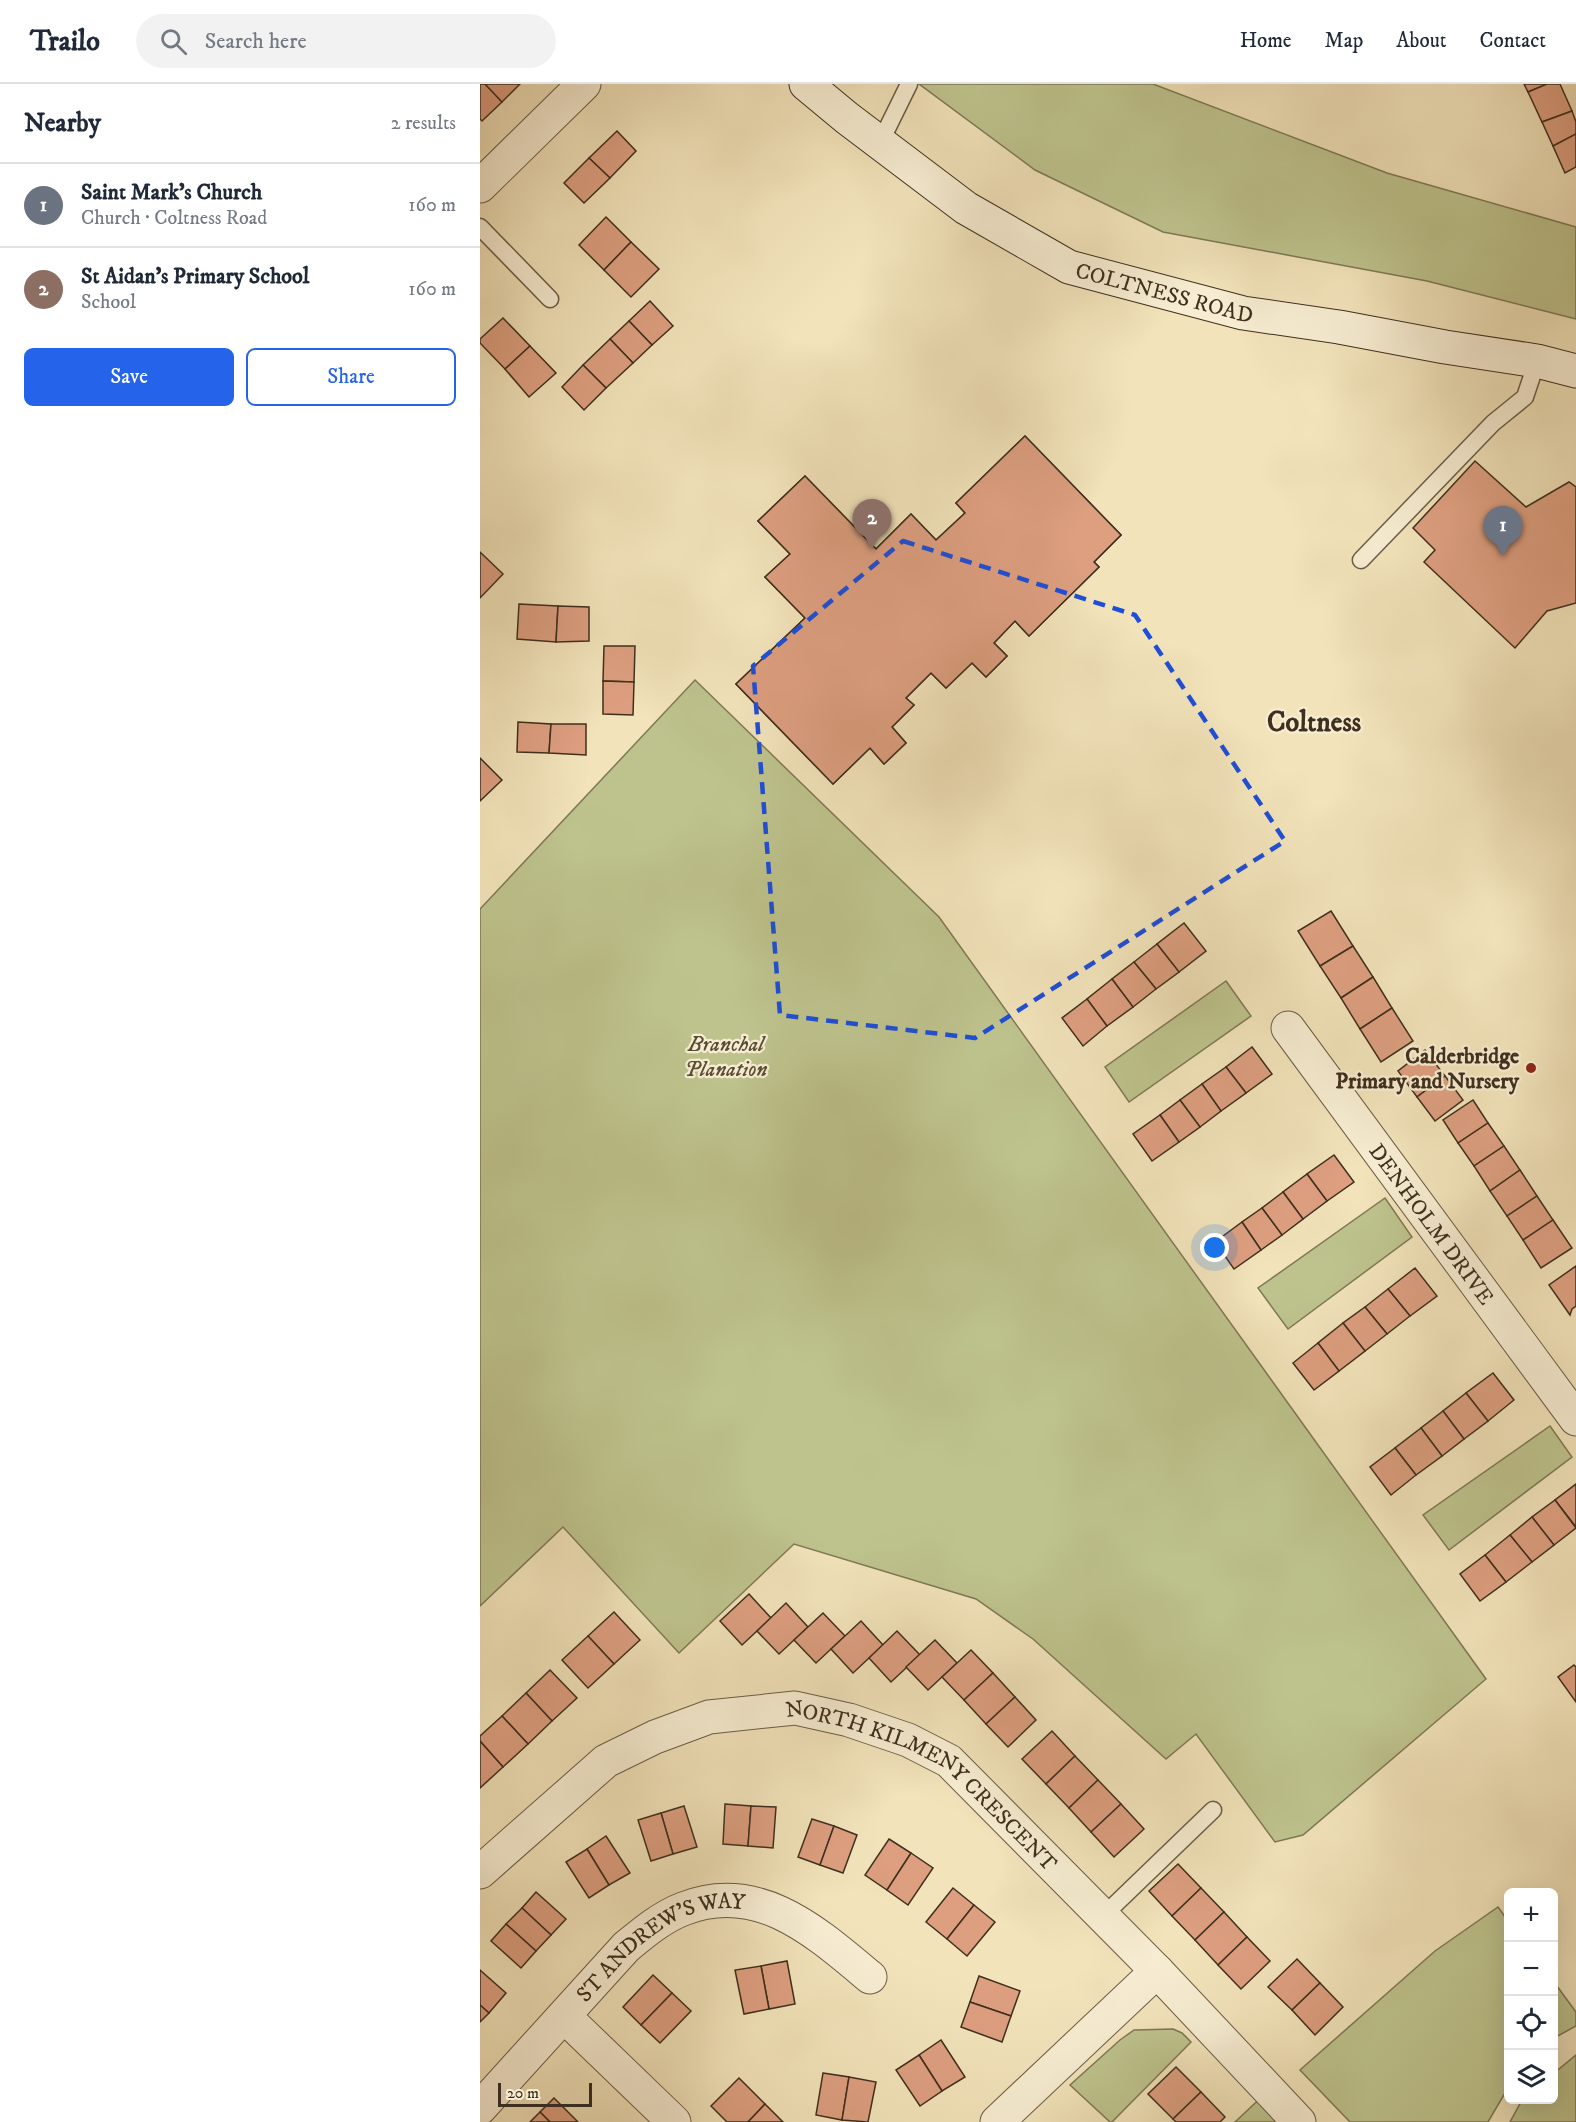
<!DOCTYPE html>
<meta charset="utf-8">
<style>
:root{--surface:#fff;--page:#f2f2f3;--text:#1f2937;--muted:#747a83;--line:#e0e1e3;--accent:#2563eb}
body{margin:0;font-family:"IM FELL DW Pica",serif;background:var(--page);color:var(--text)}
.controls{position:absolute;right:18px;bottom:18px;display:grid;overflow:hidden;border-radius:9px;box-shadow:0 6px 24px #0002}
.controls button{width:54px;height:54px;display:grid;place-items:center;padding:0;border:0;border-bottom:2px solid var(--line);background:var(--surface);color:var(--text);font:30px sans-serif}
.scale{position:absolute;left:18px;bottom:15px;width:94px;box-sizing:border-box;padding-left:6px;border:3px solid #3f2f1e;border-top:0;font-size:16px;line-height:21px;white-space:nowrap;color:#3f2f1e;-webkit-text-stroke:4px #f7edd2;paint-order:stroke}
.you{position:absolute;left:735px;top:1164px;width:21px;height:21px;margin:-15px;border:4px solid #fff;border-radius:50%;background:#1a73e8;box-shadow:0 0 0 9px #1a73e833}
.badge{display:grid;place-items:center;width:39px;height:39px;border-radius:50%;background:var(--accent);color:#fff;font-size:20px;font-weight:700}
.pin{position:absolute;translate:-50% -50px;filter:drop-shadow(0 2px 3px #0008)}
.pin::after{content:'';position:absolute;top:32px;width:21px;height:18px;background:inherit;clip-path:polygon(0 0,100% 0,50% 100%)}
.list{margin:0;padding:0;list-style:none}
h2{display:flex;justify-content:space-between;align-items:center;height:78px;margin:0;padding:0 24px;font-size:26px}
h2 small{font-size:20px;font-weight:400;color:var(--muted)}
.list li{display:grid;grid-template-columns:39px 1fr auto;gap:18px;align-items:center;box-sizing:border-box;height:84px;padding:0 24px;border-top:2px solid var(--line)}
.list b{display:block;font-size:22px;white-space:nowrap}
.list p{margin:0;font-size:20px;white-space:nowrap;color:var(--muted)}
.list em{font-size:20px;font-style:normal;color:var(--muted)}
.actions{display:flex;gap:12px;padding:18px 24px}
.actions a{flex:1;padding:14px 0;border:2px solid var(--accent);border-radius:9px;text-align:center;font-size:21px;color:var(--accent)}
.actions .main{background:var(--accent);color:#fff}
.icon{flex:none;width:33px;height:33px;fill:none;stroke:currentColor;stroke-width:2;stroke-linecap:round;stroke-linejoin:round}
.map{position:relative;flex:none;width:1096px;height:2038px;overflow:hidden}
header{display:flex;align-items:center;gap:36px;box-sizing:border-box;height:84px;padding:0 30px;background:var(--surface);border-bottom:2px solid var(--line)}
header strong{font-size:28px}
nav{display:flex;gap:33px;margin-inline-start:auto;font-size:21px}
.search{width:420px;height:54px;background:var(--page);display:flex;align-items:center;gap:15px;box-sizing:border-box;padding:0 21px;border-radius:33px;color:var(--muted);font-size:22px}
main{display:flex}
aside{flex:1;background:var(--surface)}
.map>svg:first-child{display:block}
</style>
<header>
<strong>Trailo</strong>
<div class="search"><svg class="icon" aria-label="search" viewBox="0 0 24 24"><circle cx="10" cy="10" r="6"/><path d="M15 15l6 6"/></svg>Search here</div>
<nav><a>Home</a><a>Map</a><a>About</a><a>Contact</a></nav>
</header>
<main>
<aside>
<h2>Nearby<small>2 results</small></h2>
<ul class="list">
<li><span class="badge" style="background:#6b7280">1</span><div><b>Saint Mark's Church</b><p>Church · Coltness Road</p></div><em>160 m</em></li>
<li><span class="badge" style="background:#8d6e63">2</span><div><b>St Aidan's Primary School</b><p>School</p></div><em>160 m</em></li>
</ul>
<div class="actions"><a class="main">Save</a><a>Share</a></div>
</aside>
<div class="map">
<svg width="1096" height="2038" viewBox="0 0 1096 2038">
<rect width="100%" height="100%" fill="#f2e3ba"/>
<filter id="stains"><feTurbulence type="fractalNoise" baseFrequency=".00333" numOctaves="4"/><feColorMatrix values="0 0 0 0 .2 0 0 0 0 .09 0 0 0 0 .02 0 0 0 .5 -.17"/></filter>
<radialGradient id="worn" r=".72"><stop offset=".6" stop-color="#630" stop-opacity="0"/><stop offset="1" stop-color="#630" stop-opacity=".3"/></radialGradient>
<g fill="#bec38d" stroke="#7e7956" stroke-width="1.5">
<path d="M439,0h234l234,89 189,54v92l-149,-38 -264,-49 -128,-62z"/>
<path d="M215,596l244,237 547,762 -183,156 -28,7 -79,-108 -30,25 -133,-120 -57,-40 -182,-55 -115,109 -116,-126 -83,79v-697z"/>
<path d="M746,897l25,35 -122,86 -24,-35z"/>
<path d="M905,1114l27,39 -124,92 -30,-41z"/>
<path d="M1070,1342l22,31 -123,93 -26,-35z"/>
<path d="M1018,1823l10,14v167l-20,34h-138l-50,-52 135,-119z"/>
<path d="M1074,1898l22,30v14l-22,12z"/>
<path d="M693,1945l9,4 9,9 -79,80h-2l-40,-37 50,-45 14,-10z"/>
<path d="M1096,1971v67h-66l12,-22h32v-27z"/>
<path d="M788,2007l31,31h-64z"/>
</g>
<g fill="#dd9f80" stroke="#3f2f1e" stroke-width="1.5" fill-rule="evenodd">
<path d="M0,0h5l17,18 -20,19 -2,-2z"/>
<path d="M5,0h35l-18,18z"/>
<path d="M1044,0h23l-19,8z"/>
<path d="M1067,0h13l12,27 -30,11 -14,-30z"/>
<path d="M1092,27l4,11v12l-23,12 -11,-24z"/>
<path d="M137,47l19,20 -26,27 -21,-20z"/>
<path d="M1096,50v33l-11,6 -12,-27z"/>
<path d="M109,74l21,20 -26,25 -20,-20z"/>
<path d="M126,133l25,25 -27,28 -25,-25z"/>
<path d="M151,158l28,27 -28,28 -27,-27z"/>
<path d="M170,217l23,25 -21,19 -23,-24z"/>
<path d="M23,234l27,28 -25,23 -25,-26v-4z"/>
<path d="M149,237l23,24 -19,18 -23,-24z"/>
<path d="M130,255l23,24 -27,25 -23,-23z"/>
<path d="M50,262l26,27 -27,24 -24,-28z"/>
<path d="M103,281l23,23 -22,22 -22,-23z"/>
<path d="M545,352l96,99 -27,27 5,5 -70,69 -14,-15 -21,22 13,13 -21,21 -14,-14 -26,25 -15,-15 -25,25 8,7 -22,22 14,16 -22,21 -14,-16 -37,36 -97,-100 69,-66 -40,-41 25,-23 -32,-33 47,-45 71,73 35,-35 25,26 29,-27 -9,-10zM529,423l22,23 -51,49 -22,-24z"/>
<path d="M545,352l96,99 -27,27 5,5 -70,69 -14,-15 -21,22 13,13 -21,21 -14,-14 -26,25 -15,-15 -25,25 8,7 -22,22 14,16 -22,21 -14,-16 -37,36 -97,-100 69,-66 -40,-41 25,-23 -32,-33 47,-45 71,73 35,-35 25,26 29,-27 -9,-10z"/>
<path d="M995,377l51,46 43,-25 7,5v116l-29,8 -32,37 -91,-86 11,-12 -22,-22z"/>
<path d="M0,468l23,22 -23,24z"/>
<path d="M39,520l39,2 -2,36 -39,-3z"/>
<path d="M78,522l31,1v34l-33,1z"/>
<path d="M124,562h31l-1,36 -31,-1z"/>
<path d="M123,597l31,1 -1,33 -30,-1z"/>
<path d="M38,638l33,2 -2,29 -32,-1z"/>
<path d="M71,640h35v31l-37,-2z"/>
<path d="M0,674l22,22 -22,21z"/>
<path d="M851,827l22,35 -33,20 -22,-35z"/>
<path d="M704,839l22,28 -27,21 -22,-28z"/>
<path d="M677,860l22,28 -23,17 -22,-27z"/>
<path d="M873,862l20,31 -32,21 -21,-32z"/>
<path d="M654,878l22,27 -23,18 -21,-28z"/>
<path d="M893,893l19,31 -32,21 -19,-31z"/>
<path d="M632,895l21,28 -26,19 -20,-27z"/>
<path d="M607,915l20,27 -24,20 -21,-28z"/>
<path d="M912,924l21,33 -32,21 -21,-33z"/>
<path d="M772,963l20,27 -26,19 -20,-26z"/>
<path d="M945,966l20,26 -28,21 -19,-26z"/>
<path d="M746,983l20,26 -25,18 -19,-27z"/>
<path d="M965,992l18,24 -28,21 -18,-24z"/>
<path d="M722,1000l19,27 -21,16 -20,-27z"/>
<path d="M700,1016l20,27 -21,15 -19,-27z"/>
<path d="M993,1016l15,23 -30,20 -15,-23z"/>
<path d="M680,1031l19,27 -27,19 -19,-27z"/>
<path d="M1008,1039l16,23 -30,20 -16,-23z"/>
<path d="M1024,1062l16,24 -30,21 -16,-25z"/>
<path d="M854,1071l20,27 -27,19 -20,-27z"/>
<path d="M1040,1086l17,26 -30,20 -17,-25z"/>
<path d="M827,1090l20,27 -24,18 -20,-27z"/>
<path d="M803,1108l20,27 -21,16 -20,-27z"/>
<path d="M1057,1112l16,24 -30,20 -16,-24z"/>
<path d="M782,1124l20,27 -21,15 -19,-28z"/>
<path d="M1073,1136l19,28 -31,20 -18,-28z"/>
<path d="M762,1138l19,28 -27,19 -19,-27z"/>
<path d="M1096,1182v40l-4,3 -2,6 -21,-30z"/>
<path d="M935,1184l22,28 -27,20 -22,-27z"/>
<path d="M908,1205l22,27 -23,18 -22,-27z"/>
<path d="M885,1223l22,27 -22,17 -22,-28z"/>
<path d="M863,1239l22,28 -26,20 -21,-28z"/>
<path d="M838,1259l21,28 -25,19 -21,-27z"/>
<path d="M1013,1289l21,27 -26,21 -22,-28z"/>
<path d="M986,1309l22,28 -24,18 -21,-28z"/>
<path d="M963,1327l21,28 -22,17 -21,-28z"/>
<path d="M941,1344l21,28 -26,19 -21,-27z"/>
<path d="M915,1364l21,27 -25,20 -21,-28z"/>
<path d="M1096,1400v43l-21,-27z"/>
<path d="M1075,1416l21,28 -22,17 -22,-28z"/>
<path d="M1052,1433l22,28 -22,17 -22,-27z"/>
<path d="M1030,1451l22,27 -26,20 -21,-27z"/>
<path d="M1005,1471l21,27 -26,19 -20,-27z"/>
<path d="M269,1510l22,24 -29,27 -22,-24z"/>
<path d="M306,1519l22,24 -29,27 -22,-23z"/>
<path d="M134,1528l26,28 -26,24 -26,-28z"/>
<path d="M343,1529l22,23 -29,27 -22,-23z"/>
<path d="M381,1537l22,24 -30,28 -22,-24z"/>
<path d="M417,1547l23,24 -29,27 -22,-24z"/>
<path d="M108,1552l26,28 -26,24 -26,-28z"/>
<path d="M455,1556l22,23 -29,27 -22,-23z"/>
<path d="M491,1566l22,23 -29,27 -22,-23z"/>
<path d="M1094,1581l2,2v35l-18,-25z"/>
<path d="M70,1586l27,28 -25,23 -26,-28z"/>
<path d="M513,1589l22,24 -29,27 -22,-24z"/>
<path d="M46,1609l26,28 -24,23 -26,-28z"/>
<path d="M535,1613l21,23 -28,27 -22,-23z"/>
<path d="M22,1632l26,28 -25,23 -23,-26v-5z"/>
<path d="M572,1647l23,25 -29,28 -24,-25z"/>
<path d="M0,1657l23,26 -23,21z"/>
<path d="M595,1672l23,24 -29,28 -23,-24z"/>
<path d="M618,1696l23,24 -30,28 -22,-24z"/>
<path d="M245,1720l26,2 -3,40 -25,-2z"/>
<path d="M641,1720l23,25 -30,28 -23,-25z"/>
<path d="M204,1722l13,41 -24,7 -12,-41z"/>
<path d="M271,1722l25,1 -3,41 -25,-2z"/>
<path d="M181,1729l12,41 -22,7 -13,-41z"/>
<path d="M332,1735l22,7 -14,39 -22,-8z"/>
<path d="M354,1742l23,9 -14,38 -23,-8z"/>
<path d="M126,1752l24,37 -21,12 -22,-36z"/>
<path d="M409,1755l22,14 -24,37 -22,-15z"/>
<path d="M107,1765l22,36 -20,13 -23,-36z"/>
<path d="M431,1769l22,15 -25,37 -21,-15z"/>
<path d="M698,1780l23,24 -29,28 -23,-25z"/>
<path d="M473,1804l21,17 -27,34 -21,-17z"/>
<path d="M721,1804l23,24 -29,28 -23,-24z"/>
<path d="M56,1808l30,27 -15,16 -29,-27z"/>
<path d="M494,1821l21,17 -28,34 -20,-17z"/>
<path d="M42,1824l29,27 -15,16 -30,-27z"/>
<path d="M744,1828l23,25 -29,28 -23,-25z"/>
<path d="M26,1840l30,27 -15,17 -30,-27z"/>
<path d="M767,1853l23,24 -29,28 -23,-24z"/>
<path d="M817,1875l23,24 -28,27 -24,-23z"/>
<path d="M307,1877l8,43 -26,5 -8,-43z"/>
<path d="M281,1882l8,43 -25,5 -9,-44z"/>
<path d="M0,1886l26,23 -17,20 -9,-8z"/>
<path d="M173,1891l19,18 -31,32 -18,-18z"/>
<path d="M499,1892l41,15 -9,25 -41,-14z"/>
<path d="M840,1899l23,24 -28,28 -23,-25z"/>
<path d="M192,1909l19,18 -31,32 -19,-18z"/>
<path d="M490,1918l41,14 -9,26 -41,-15z"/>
<path d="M0,1921l9,8 -9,9z"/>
<path d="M461,1956l24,37 -23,14 -23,-36z"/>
<path d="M439,1971l23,36 -22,15 -24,-36z"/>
<path d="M696,1983l25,25 -28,27 -25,-25z"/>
<path d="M343,1989l26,4 -7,43 -26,-5z"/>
<path d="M369,1993l27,5 -8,40 -26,-2z"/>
<path d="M259,1994l26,26 -17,18h-21l-16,-16z"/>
<path d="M721,2008l24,25 -5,5h-44l-3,-3z"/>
<path d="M74,2014l24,24h-28l-10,-10z"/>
<path d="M285,2020l18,18h-35z"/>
<path d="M60,2028l10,10h-20z"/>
</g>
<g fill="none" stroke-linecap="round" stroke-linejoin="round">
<defs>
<g id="lane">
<path d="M400,59l29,-59"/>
<path d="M0,143l70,72"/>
<path d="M881,476l132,-137 32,-26 12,-36"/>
<path d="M623,1832l110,-106"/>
</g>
<g id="street">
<path d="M0,102l104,-102"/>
<path id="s1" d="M808,944l288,391"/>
<path id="s2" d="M0,1788l126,-111 49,-24 54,-20 86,-9 54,12 59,20 41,21 208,210 142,151"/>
<path d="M84,1932l110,106"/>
<path id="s3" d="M0,2024l146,-161c17,-14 36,-30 57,-38 75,-30 133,23 187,68"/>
<path d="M517,2038l160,-151"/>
</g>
<g id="secondary">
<path id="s4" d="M326,0l41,34 119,90 103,59 174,46 96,14 106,20 92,14 39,10"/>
</g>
</defs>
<use href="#lane" stroke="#6c5c45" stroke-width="19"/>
<use href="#street" stroke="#6c5c45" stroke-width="35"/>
<use href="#secondary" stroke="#3f2f1e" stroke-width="35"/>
<use href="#lane" stroke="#f7edd2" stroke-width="16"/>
<use href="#street" stroke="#f7edd2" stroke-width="33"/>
<use href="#secondary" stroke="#f7edd2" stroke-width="33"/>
</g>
<path fill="none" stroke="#1d4ed8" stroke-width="4.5" stroke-dasharray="12 8" stroke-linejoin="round" d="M423,457l232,74 150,226 -310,197 -195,-23 -27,-349z"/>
<circle fill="#8f2418" stroke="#f7edd2" stroke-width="2" cx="1051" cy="984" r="6"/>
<g text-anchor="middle" stroke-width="4.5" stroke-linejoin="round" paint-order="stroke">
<g font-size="22" fill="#3f2f1e" stroke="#f7edd2">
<text dy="8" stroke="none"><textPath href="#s4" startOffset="420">COLTNESS ROAD</textPath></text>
<text dy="8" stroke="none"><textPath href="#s1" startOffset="243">DENHOLM DRIVE</textPath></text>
<text dy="8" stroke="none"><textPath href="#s2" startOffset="518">NORTH KILMENY CRESCENT</textPath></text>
<text dy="8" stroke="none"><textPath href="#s3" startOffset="249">ST ANDREW'S WAY</textPath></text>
</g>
<g font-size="22" font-style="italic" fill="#584d34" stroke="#f7edd2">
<text x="246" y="967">Branchal<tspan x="246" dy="25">Planation</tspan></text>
</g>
<g font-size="22" font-weight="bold" fill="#3f2f1e" stroke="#f7edd2" text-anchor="end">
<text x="1039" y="979">Calderbridge<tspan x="1039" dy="25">Primary and Nursery</tspan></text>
</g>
<g font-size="28" font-weight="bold" fill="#3f2f1e" stroke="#f7edd2">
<text x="834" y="647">Coltness</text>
</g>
</g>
<rect width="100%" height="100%" filter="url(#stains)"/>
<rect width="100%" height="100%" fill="url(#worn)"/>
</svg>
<div class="controls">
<button>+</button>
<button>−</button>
<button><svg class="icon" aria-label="locate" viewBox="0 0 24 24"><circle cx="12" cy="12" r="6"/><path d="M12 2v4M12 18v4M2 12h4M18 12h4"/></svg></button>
<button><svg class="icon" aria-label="layers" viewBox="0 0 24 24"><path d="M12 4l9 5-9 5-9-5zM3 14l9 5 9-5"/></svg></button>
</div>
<div class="scale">20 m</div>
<div class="you"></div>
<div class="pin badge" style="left:1023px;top:472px;background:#6b7280">1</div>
<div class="pin badge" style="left:392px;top:465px;background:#8d6e63">2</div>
</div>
</main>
